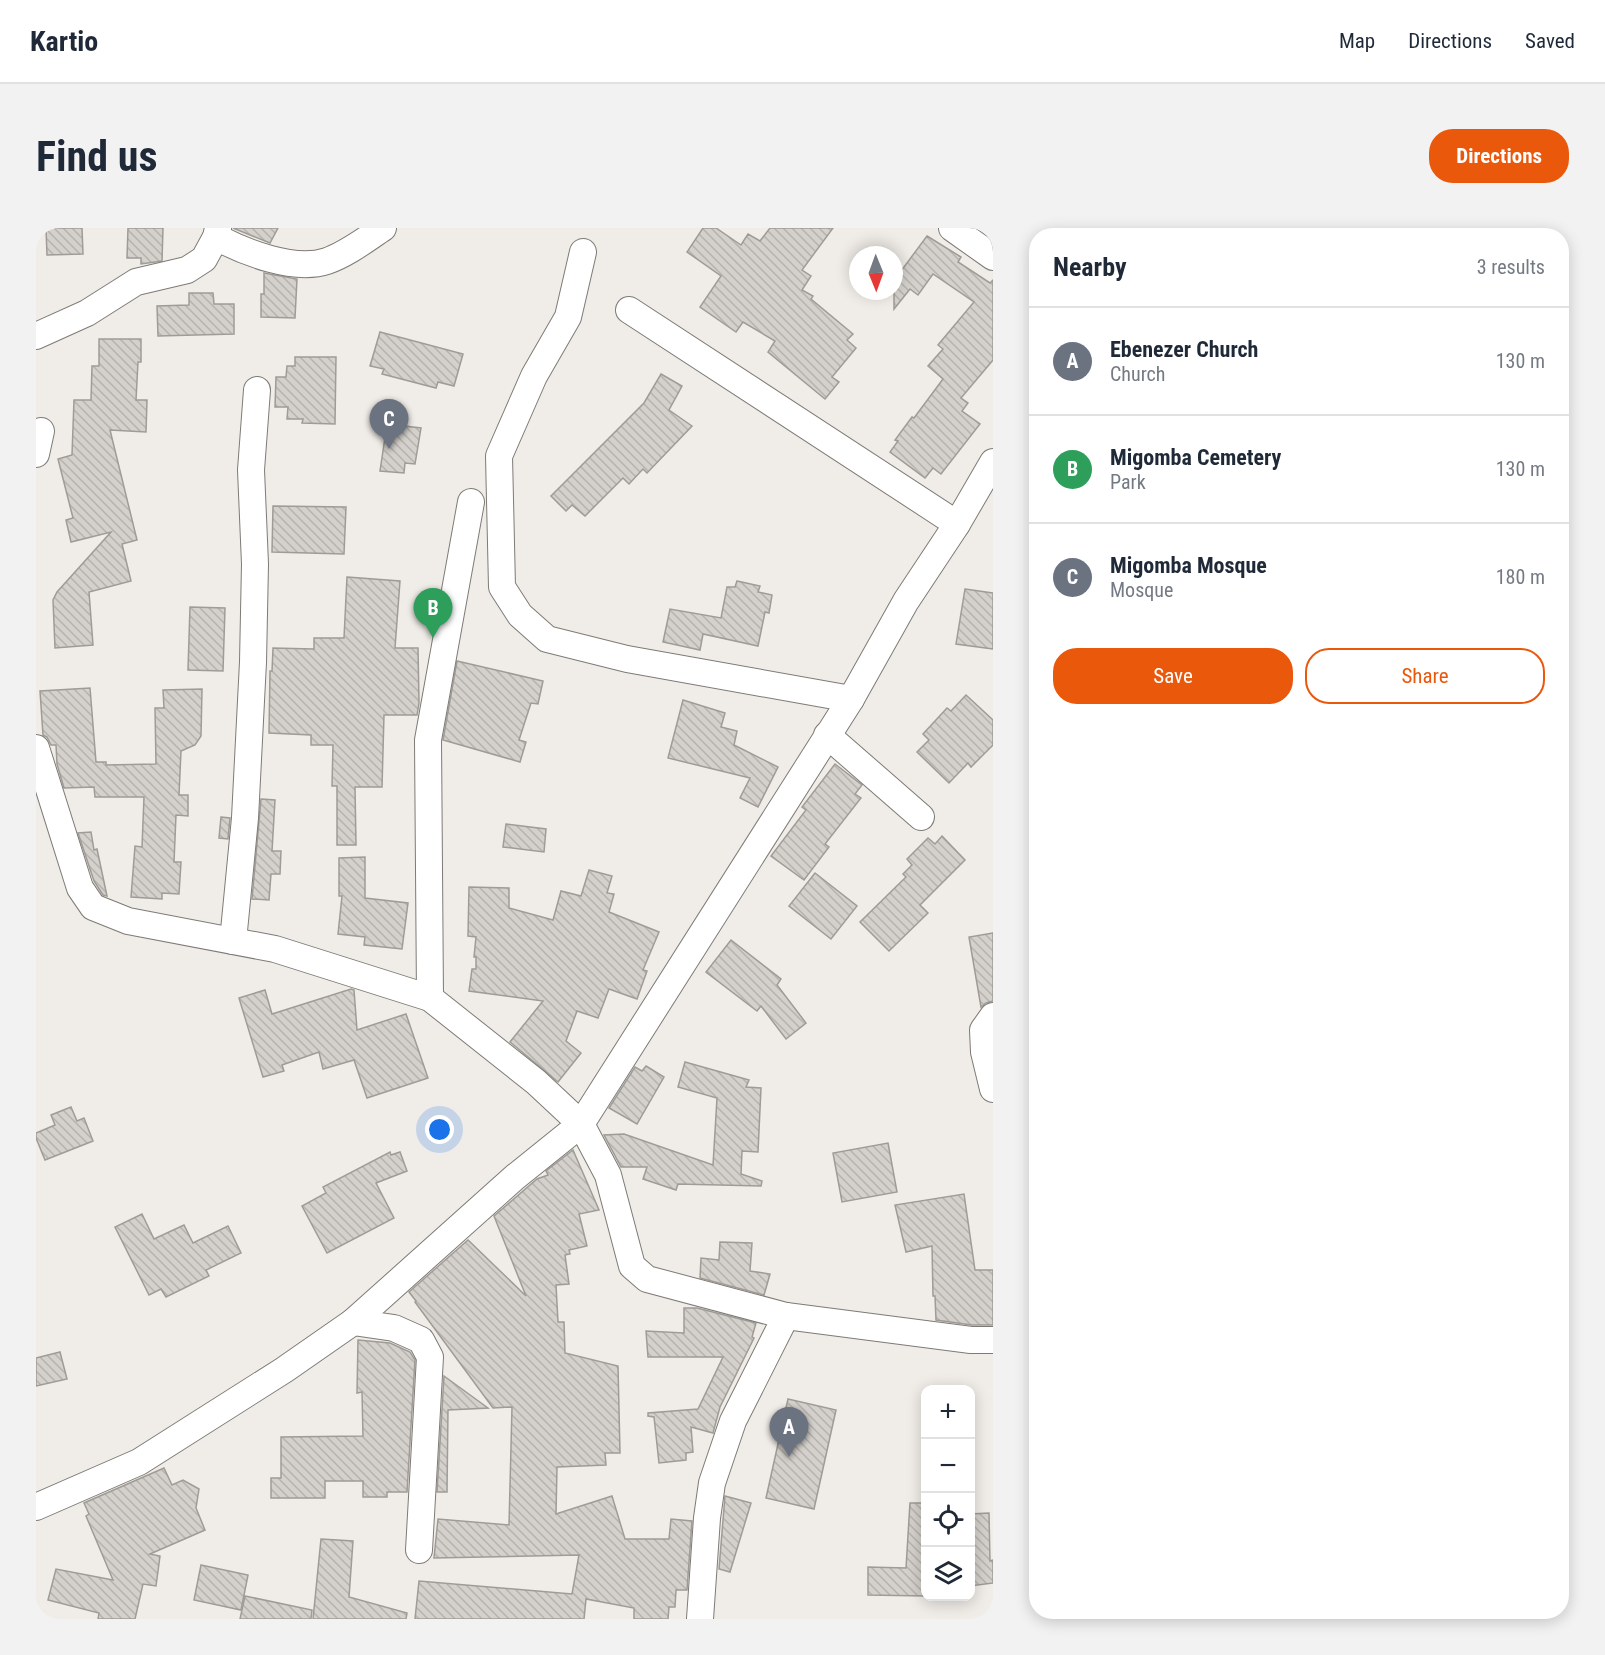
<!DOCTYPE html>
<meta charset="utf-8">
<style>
:root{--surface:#fff;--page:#f2f2f3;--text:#1f2937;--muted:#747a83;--line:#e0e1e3;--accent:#ea580c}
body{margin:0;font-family:"Roboto Condensed",sans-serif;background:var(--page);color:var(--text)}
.controls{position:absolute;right:18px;bottom:18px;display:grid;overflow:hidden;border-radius:12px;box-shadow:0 3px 15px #0003}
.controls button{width:54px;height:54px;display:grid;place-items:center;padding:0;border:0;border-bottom:2px solid var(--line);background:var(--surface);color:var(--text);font:30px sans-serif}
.compass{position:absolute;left:813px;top:18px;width:54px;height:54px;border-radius:50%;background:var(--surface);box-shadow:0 3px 15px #0003;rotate:179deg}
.you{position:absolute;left:404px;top:902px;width:21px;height:21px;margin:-15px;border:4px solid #fff;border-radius:50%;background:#1a73e8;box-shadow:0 0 0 9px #1a73e833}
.badge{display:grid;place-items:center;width:39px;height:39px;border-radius:50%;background:var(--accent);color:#fff;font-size:20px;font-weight:700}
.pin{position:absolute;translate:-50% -50px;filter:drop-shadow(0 2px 3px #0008)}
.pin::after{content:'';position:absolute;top:32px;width:21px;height:18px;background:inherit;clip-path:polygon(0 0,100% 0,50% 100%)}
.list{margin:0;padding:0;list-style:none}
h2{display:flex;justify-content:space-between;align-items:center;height:78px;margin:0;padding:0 24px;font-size:26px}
h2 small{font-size:20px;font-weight:400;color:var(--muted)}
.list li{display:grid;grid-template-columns:39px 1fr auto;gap:18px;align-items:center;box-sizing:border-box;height:108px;padding:0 24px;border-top:2px solid var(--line)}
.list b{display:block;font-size:22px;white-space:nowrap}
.list p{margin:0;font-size:20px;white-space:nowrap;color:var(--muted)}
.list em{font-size:20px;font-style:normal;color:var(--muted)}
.actions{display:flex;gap:12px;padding:18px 24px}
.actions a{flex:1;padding:14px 0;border:2px solid var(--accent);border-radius:24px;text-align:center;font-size:21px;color:var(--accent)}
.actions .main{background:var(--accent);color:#fff}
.icon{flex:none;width:33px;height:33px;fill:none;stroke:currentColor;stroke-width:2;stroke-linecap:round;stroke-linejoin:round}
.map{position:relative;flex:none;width:957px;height:1391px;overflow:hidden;border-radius:24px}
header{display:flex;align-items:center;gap:36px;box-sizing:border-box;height:84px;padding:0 30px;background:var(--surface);border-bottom:2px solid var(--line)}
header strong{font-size:28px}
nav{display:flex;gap:33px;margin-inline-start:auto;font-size:21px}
.intro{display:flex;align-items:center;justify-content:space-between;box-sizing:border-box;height:144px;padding:0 36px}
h1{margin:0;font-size:42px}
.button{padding:15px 27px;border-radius:24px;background:var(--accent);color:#fff;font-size:21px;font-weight:700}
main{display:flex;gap:36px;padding:0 36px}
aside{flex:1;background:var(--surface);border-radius:24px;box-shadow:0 3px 15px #0003}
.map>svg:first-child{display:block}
</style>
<header>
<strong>Kartio</strong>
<nav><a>Map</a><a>Directions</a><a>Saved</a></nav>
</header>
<div class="intro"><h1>Find us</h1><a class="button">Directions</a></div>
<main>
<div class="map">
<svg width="957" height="1391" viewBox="0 0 957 1391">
<defs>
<pattern id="building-back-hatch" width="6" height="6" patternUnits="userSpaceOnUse" patternTransform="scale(1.5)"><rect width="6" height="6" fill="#d4d0cb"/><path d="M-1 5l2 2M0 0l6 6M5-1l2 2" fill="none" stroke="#b6b2ae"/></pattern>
</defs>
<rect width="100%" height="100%" fill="#f0ece7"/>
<g fill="url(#building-back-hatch)" stroke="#9f9b96" stroke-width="1.5">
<path d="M10,0h36l1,26 -36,1z"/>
<path d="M92,0h35l-1,33 -21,3v-6h-14z"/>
<path d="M197,0h45l-8,15z"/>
<path d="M667,0h13l25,17 7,-11 12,7 10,-13h63l-31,42 9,6 -9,14 11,6 -2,3 42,35 -6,6 9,8 -24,29 7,5 -14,17 -57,-47 7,-11 -32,-19 -7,10 -36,-25 21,-31 -34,-24z"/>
<path d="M891,8l34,21 -3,5 32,21 3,-3v80l-32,38 7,5 -6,8 18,13 -39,50 -8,-6 -8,10 -35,-26 8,-11 -3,-1 17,-23 2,1 29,-39 -15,-13 15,-17 -5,-4 36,-43 -41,-28 -15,21 -8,-6 -16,20v-31l10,-11z"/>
<path d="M228,45l33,6 -2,39 -34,-1v-23h3z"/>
<path d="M153,65h24l1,11h20v30l-76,2 -1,-30 32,-1z"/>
<path d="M344,104l83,22 -9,32 -16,-4 -2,6 -54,-14 2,-5 -14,-3z"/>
<path d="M63,111h42v23h-3l-2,38h11l-1,32 -36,-2 27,110 -15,4 9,37 -42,11 4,53 -38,3 -2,-48 4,-8 54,-60 -40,10 -5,-22 7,-2 -15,-59 14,-4 2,-55h17l1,-34h7z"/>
<path d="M259,129h41l-1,67 -33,-1 1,-4h-16l1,-12h-13l1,-30h10l1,-11h8z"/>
<path d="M625,146l21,12 -13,24 23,16 -45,47 -4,-4 -14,15 -6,-6 -38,38 -13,-11 -6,6 -15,-15 93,-93z"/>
<path d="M351,196l34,4 -6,36 -10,-1 -1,10 -24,-2z"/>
<path d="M237,278l73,1 -2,47 -72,-2z"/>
<path d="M311,349l53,4 -5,67h23l1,55 -2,12h-33l-2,72h-27l1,58h-19v-59h-5l1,-41h-22v-10l-42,-2 1,-62h2l1,-23 41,1v-11h30z"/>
<path d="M701,353l23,5 -2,6 14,3 -3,18 -4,-1 -7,34 -55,-12 -3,16 -37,-8 7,-33 51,9 6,-31h8z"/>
<path d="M929,361l28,4v56l-37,-5z"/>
<path d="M154,379l35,1 -2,63 -35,-1z"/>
<path d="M421,433l86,20 -5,23 -7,-1 -12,37 7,2 -6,20 -77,-22z"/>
<path d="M54,460l6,74h10v3l50,-1 -1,-56h9l-1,-18 39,-1 -1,47 -6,9 -14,6 -2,44h9v21l-12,-1 -2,47h7l-2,32 -17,-1v6l-31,-2 4,-51 7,1 2,-50h-49l-1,-10 -30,1 -7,-24 -1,-19h-5l-4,-8 -4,-2 -3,-44z"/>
<path d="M930,467l27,25v25l-22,22 -3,-4 -19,20 -32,-31 12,-12 -6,-6 24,-26 4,3z"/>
<path d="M647,472l42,13 -4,14 16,4 -3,14 44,22 -20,40 -18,-9 10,-20 -82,-20z"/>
<path d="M799,536l27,21 -7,9 6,4 -36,46 4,3 -25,33 -33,-24 35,-46 -4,-3z"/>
<path d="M225,571l14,1 -3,51h9l-1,23h-9l-2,26 -17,-1z"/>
<path d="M185,589l9,1 -2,21 -9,-1z"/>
<path d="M470,596l40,5 -2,23 -41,-5z"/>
<path d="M55,604l3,18 3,-1 10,47 -4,-1 -9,-14 -16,-48z"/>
<path d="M906,608l23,24 -45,45 8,8 -39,38 -29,-29 46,-45 -3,-3 9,-9 -5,-6 21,-21 7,6z"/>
<path d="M329,629v41l43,5 -6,46 -38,-4 1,-8 -27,-3 4,-38h-3v-38z"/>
<path d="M553,642l23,6 -5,17 7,1 -5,18 50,20 -16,38 4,1 -10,28 -28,-10 -11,29 -21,-7 -11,30 15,12 -23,29 -48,-40 33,-41 -74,-10 3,-22h4v-12h-2l2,-20 -8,-1 1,-49 40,1v20l44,12 8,-29 20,5z"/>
<path d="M779,645l42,33 -26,33 -42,-33z"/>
<path d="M957,705v68l-7,2 -5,4 -12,-70z"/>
<path d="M695,712l50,39 -4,6 29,38 -20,16 -25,-33 -4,5 -51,-39z"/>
<path d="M315,761l3,1 3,40 49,-16 22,64 -61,20 -13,-38 -31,9 -4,-17 -37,13 2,6 -21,6 -24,-79 26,-8 7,24z"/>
<path d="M649,834l64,18 -3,7 15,1 -3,64 -16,-1 -1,23 21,7 -1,5 -83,-2 -2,6 -33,-11 4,-12h-26l-17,-32 20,-1 89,31 4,-67 -39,-11z"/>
<path d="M610,838l18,11 -27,47 -28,-16 26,-41 7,4z"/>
<path d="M35,879l6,14 7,-3 9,23 -48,19 -9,-22v-5l19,-8 -4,-10z"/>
<path d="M852,915l9,49 -55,10 -9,-49z"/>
<path d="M537,922l26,60 -20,4 8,32 -18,4 1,4 -5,1 4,29 -13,1 2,37h6l1,31 53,13 2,87h-15l1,12 -49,2 -1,47 56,-18 13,43h44l2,-20 21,2 -5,69h-11l-1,17h-6l-1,12h-34v-11l-48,-9 -2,20h-169l4,-38 153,13 7,-39 -145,3 4,-39 71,6 3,-118 -19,1 -78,-106 1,-1 -7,-9 59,-52 58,56 -32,-80 43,-37 11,-4 -2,-4z"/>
<path d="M354,924l1,3 9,-3 7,19 -31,12 18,35 -67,35 -25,-47 24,-13 -3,-6z"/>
<path d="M928,966l11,76h18v55h-21l-36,-5 -1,-24h-2l-1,-50 -26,6 -11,-47z"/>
<path d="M106,986l12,25 30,-14 9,18 35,-17 13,27 -35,17 3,6 -43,21 -5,-8 -12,6 -34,-68z"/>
<path d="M684,1014l32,1 -2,28 20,3 -6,21 -64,-17 1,-20 18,2z"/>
<path d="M648,1080h13l59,15 -4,14 2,1 -34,69 -7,26 -22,-6 2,25 -7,1v7l-27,3 -5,-46 -6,-1v-3l50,-4 25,-52h-75l-2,-26 38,2z"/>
<path d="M322,1112l32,3 20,9 5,8 -8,132h-20v5h-24v-16h-38v17h-54v-20h10v-41l82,-1 -1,-44 -5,1z"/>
<path d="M24,1124l7,27 -31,7v-28z"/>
<path d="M408,1148l44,32 -40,2 -1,82h-10z"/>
<path d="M752,1171l48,11 -22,99 -48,-11z"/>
<path d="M128,1240l8,17 11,-5 16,9 -3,19 9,22 -55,24 10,2 -4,30 -13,-2 -8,35h-37l1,-6 -51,-13 8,-31 57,11 -27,-64 3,-2 -5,-11z"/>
<path d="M689,1268l26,7 -21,69 -11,-3z"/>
<path d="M874,1275h16v93l-58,-1v-28l38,1z"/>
<path d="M953,1285l1,48 3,-1v23l-23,3v-72z"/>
<path d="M285,1311l32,2 -4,56 58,16 -1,6h-93z"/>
<path d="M165,1337l47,10 -7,35 -47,-10z"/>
<path d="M209,1368l67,14 -1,9h-71z"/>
</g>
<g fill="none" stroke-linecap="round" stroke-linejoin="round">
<defs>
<g id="minor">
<path d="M916,0l41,29"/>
<path d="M180,9c28,15 78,35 111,24 20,-7 38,-21 56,-33"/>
<path d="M547,24l-15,65 -34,59 -35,80 3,131 18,28 27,24 80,20 224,40"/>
<path d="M593,82l328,214"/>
<path d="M0,108l51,-23 49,-31 51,-12 17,-11 12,-22 2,-9"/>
<path d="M0,226l5,-23"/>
<path d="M791,507l94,82"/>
<path d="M0,520l44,140 13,19 35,14 147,28 155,49 106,84 45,42 27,51 24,91 15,13 139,37 185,24h22"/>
<path d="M197,713l12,-123 8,-156 2,-98 -4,-94 6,-80"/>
<path d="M394,770l-2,-258 43,-238"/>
<path d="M957,788l-10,14 1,22 9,37"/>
<path d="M317,1094l41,6 27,12 9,17 -11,193"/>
<path d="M0,1279l103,-45 145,-92 69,-48 162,-145 66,-53 270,-425 55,-98 51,-77 36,-62"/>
<path d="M664,1391l7,-101 5,-35 21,-62 53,-105"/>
</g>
</defs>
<use href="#minor" stroke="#7e7b77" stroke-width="28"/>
<use href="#minor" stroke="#fff" stroke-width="26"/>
</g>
</svg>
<div class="controls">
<button>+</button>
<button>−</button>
<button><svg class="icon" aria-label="locate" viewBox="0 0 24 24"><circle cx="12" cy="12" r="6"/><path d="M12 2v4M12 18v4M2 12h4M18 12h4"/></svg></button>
<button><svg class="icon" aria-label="layers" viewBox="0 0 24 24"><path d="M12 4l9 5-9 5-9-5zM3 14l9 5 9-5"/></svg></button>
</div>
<svg class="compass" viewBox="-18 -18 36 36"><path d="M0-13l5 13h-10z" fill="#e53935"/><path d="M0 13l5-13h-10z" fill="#747a83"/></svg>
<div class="you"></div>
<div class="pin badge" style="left:753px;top:1229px;background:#6b7280">A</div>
<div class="pin badge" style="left:397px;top:410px;background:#2e9e5b">B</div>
<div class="pin badge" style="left:353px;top:221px;background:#6b7280">C</div>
</div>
<aside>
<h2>Nearby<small>3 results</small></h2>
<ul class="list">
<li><span class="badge" style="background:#6b7280">A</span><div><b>Ebenezer Church</b><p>Church</p></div><em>130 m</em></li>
<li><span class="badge" style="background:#2e9e5b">B</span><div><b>Migomba Cemetery</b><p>Park</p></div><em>130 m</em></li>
<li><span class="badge" style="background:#6b7280">C</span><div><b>Migomba Mosque</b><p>Mosque</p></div><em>180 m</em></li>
</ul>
<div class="actions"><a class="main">Save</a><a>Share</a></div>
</aside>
</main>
